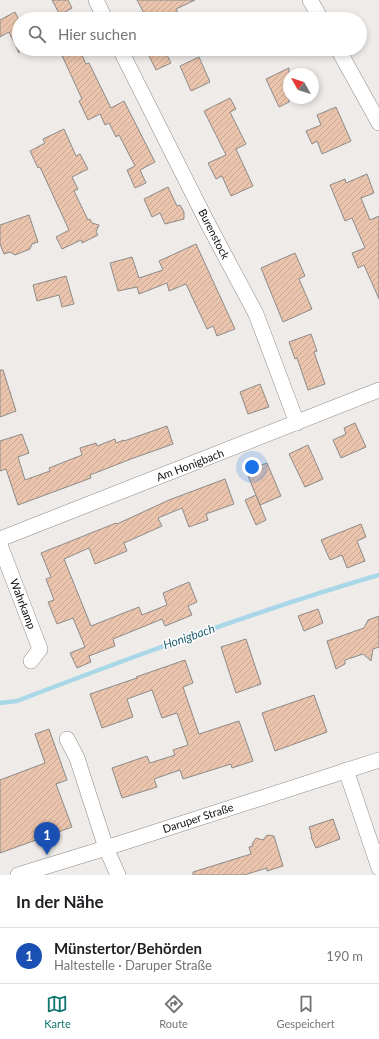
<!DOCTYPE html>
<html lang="de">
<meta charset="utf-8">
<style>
:root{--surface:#fff;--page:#f6f6f6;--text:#202124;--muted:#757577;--line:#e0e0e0;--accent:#0f766e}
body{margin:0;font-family:Lato,sans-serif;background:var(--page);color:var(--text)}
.compass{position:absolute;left:283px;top:68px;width:36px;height:36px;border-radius:50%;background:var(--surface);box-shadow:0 2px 6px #0003;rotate:309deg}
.you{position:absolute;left:252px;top:467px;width:14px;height:14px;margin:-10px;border:3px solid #fff;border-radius:50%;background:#1a73e8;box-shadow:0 0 0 6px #1a73e833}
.badge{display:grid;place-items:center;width:26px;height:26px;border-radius:50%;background:var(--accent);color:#fff;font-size:13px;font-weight:700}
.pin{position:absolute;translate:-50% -33px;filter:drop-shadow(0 1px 2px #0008)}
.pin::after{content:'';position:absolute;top:21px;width:14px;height:12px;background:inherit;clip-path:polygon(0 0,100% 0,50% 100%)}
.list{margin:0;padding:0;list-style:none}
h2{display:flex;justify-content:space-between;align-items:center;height:52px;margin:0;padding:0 16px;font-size:17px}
h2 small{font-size:13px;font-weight:400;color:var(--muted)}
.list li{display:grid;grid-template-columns:26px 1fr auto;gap:12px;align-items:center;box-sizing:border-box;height:56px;padding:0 16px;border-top:1px solid var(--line)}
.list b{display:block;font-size:15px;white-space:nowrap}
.list p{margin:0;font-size:13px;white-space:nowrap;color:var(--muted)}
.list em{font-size:13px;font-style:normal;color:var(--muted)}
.icon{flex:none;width:22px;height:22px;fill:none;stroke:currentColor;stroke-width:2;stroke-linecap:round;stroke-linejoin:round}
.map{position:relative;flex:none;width:379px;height:875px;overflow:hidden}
.search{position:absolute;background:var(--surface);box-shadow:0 2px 6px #0003;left:12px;right:12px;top:12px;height:44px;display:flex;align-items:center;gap:10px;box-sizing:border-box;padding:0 14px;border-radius:22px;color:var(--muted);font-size:15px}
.sheet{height:108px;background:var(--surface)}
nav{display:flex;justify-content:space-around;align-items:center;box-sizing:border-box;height:56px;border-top:1px solid var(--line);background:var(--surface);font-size:11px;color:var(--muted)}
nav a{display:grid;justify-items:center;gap:2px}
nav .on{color:var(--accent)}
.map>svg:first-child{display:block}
</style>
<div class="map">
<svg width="379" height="875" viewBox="0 0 379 875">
<defs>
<pattern id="building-hatch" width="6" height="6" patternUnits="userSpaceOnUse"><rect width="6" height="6" fill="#eac4ac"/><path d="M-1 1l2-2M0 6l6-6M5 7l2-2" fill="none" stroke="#c8a793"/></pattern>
</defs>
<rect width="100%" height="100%" fill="#eeebe9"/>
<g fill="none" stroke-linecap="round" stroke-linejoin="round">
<path stroke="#a8d8e7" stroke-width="4.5" d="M0,703l17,-2c120,-46 239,-90 362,-126"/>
</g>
<g fill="url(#building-hatch)" stroke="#8d8b89">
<path d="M52,0h16l4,8 -12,7z"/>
<path d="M137,0h58l-19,9 5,10h-34z"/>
<path d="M15,12l4,8v33l-10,-21 -9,5v-17z"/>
<path d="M59,49h20l7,15 3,-1 22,45 13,-7 31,61 -15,8 6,13 -11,5 -8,-18 8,-4 -16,-31 -3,2 -7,-14 -4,2 -5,-11 -12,6 -9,-19 3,-2z"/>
<path d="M163,49h1l7,14 -15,7 -7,-14z"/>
<path d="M199,57l11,25 -19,9 -11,-25z"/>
<path d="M289,68v34l-10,5 -13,-28z"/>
<path d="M230,98l6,11 -6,3 16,32 -10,5 17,37 -22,10 -9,-20 -6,3 -8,-16 18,-8 -22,-44z"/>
<path d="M336,107l15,34 -29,13 -5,-13 -5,3 -6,-13 15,-6 -4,-10z"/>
<path d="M64,129l12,27 4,-2 8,15 -16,8 6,12 -4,2 14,29 2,-1 2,4 7,2 -3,7 2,3 -16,8 -1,-3 -19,9 -6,-12 13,-7 -29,-63 -2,1 -8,-17 15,-8 -2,-4z"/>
<path d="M367,174l7,19 -13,5 9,22 9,-4v83l-15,-34 -6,3 -6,-15 13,-5 -13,-30 -7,3 -15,-36 15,-6 1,4z"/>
<path d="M168,187l9,19 3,-1 4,7v7l-19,5 -5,-11 -8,4 -8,-18z"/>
<path d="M29,215l9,27 -6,2 -2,5 -15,6 -5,-3 -6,2 -4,-10v-19z"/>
<path d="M196,244l39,85 -18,7 -4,-10 -6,3 -21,-45 -17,7 -2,-8 -28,11 -2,-7 -19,4 -8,-28 22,-6 7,21 24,-8 -4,-9z"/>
<path d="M295,253l10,23 -6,3 13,30 -29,13 -22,-54z"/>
<path d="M66,276l8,28 -12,3 -3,-12 -22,6 -4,-16z"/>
<path d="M311,334l6,17 -3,1 11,32 -17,6 -11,-32 -2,1 -6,-17z"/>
<path d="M0,370h3l13,41 -16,6z"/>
<path d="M260,384l9,23 -21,7 -8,-22z"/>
<path d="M355,423l11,24 -25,11 -8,-18 13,-6 -2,-6z"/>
<path d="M167,426l6,18 -42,15 -41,16 1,3 -73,27 -12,-36 -6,2v-30l22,-7 7,19 -11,4 7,23 25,-9 -1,-3 33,-13 -2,-7 16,-5 1,3 18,-7 1,4 8,-3v1z"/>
<path d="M308,445l15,34 -18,8 -16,-33z"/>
<path d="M267,463l14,33 -21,9 -14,-34z"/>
<path d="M225,479l9,25 -28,10 2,6 -19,7 -7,-19 -24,10 4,8 -38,17 3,8 -32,13 -6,-16 -25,11 27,67 48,-19 3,8 25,-10 -4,-12 26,-11 8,20 -9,4 4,9 -27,11 -3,-7 -49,20 2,7 -26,10 2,6 -14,6 -7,-15 15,-6 -12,-29 -16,6 -9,-22 6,-2 -8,-21 5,-2 -10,-24 75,-30 1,1 52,-24z"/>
<path d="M256,495l10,25 -10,5 -11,-25z"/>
<path d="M361,524l5,13 -9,4 8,20 -18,7 -5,-13 -12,5 -9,-20z"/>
<path d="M318,609l5,14 -19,8 -6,-15z"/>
<path d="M379,616v31l-6,2 -2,12 -8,-7 -18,6v4l-9,5 -9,-28 37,-13 4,-8z"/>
<path d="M246,639l15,45 -25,9 -15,-46z"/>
<path d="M185,660l8,23 -10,4 16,47 40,-13 14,40 -21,7 -1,-4 -48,15 -3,-9 -26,9 3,8 -35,11 -10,-30 35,-12 3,7 25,-8 -2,-5 15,-5 -11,-32 -15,5 -10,-28 -25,9 6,18 -31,11 -12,-34 47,-16 -1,-1z"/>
<path d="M314,695l13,37 -52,19 -13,-38z"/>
<path d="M49,729l18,51 -11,4 16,43 -72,26v-73l45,-17 -10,-29z"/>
<path d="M333,819l7,20 -24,9 -5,-11h1l-3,-10z"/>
<path d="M267,835l7,1 9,30 -16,5v-3l-23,7h-51v-3l58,-18 -2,-7 4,-1 -1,-2 4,-6 7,2z"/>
</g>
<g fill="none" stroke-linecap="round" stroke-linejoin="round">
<defs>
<g id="minor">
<path d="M96,0l9,19"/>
<path d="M310,0l11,19"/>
<path d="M120,49l87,173 49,92 41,109"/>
<path d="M338,49l41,74"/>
<path d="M0,539l379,-149"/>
<path d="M0,545l40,104 -9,12"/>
<path d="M67,739l10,19 29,90 12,27"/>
<path d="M346,770l33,98"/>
<path d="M18,875l88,-27 273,-88"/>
</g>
</defs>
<use href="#minor" stroke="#8c8a88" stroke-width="16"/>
<use href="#minor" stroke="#fff" stroke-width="15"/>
</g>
<g text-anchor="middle" stroke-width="3" stroke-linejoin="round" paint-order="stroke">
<g font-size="11" fill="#0f0e0d" stroke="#fff">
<text transform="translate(214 234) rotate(63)" y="4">Burenstock</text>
<text transform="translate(190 465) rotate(-21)" y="4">Am Honigbach</text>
<text transform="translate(23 604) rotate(69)" y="4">Wahrkamp</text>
<text transform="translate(198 818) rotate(-18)" y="4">Daruper Straße</text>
</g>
<g font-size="12" font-style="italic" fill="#225f70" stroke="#fff">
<text transform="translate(189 637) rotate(-19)" y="4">Honigbach</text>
</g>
</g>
</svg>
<svg class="compass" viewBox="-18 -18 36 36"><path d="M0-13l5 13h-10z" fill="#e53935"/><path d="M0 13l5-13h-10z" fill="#757577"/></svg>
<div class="you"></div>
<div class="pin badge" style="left:47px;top:855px;background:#1a4fb4">1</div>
<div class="search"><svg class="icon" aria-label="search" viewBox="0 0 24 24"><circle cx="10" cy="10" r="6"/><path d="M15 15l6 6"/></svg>Hier suchen</div>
</div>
<section class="sheet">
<h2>In der Nähe<small></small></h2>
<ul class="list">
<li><span class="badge" style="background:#1a4fb4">1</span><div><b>Münstertor/Behörden</b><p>Haltestelle · Daruper Straße</p></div><em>190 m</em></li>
</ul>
</section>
<nav>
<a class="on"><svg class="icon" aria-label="map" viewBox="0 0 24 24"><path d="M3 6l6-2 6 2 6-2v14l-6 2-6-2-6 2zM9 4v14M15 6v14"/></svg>Karte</a>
<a><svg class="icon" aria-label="directions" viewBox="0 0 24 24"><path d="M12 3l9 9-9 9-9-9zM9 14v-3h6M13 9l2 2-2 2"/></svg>Route</a>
<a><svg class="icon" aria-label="saved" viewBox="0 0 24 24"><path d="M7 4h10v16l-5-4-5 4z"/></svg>Gespeichert</a>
</nav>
